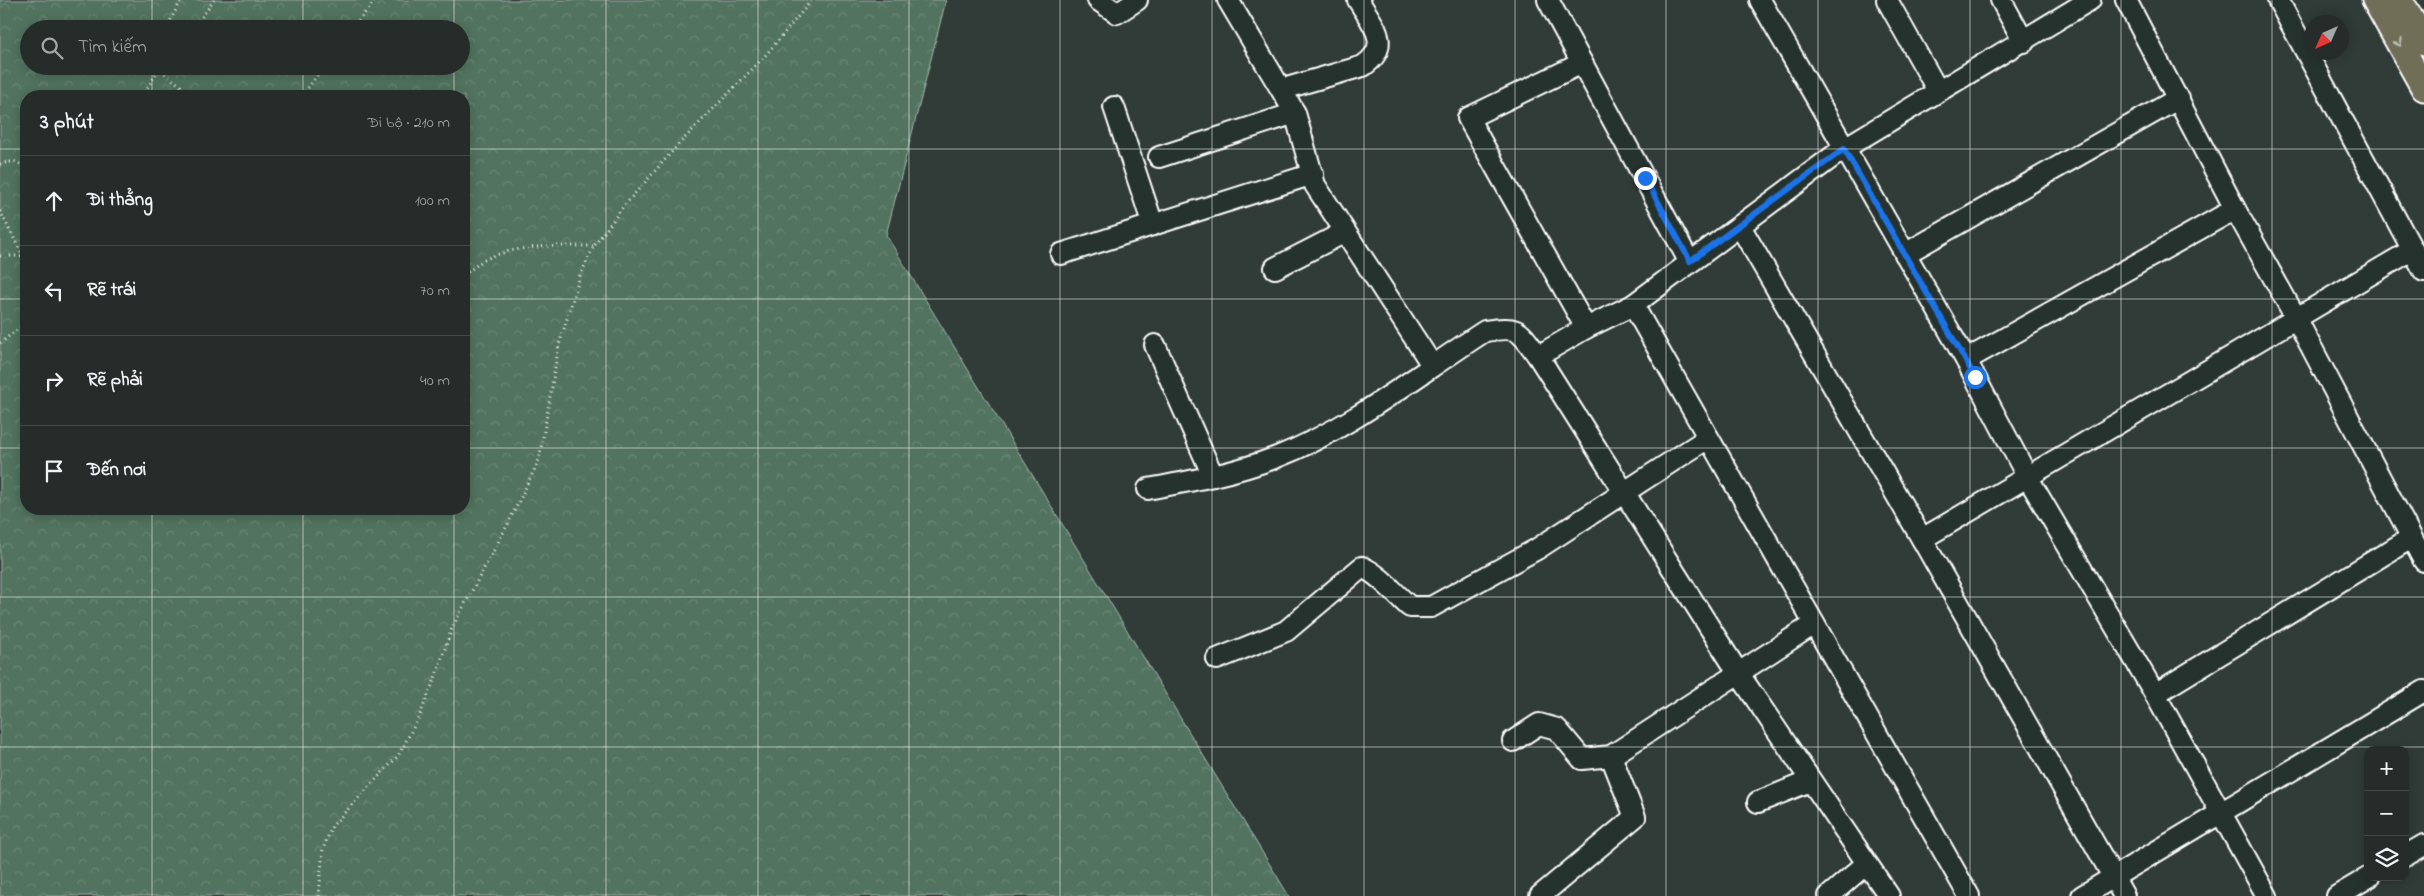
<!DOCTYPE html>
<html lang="vi">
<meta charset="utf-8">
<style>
:root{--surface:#252c2a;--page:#313836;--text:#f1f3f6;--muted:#a3a7a8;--line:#424847}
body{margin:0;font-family:"Indie Flower",sans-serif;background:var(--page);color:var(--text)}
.controls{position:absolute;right:15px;bottom:15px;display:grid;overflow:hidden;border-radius:10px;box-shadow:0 2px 12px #0003}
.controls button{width:45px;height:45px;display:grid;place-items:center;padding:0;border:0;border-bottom:1px solid var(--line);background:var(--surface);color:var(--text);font:25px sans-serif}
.compass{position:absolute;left:2304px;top:15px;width:45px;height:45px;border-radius:50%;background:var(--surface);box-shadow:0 2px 12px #0003;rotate:225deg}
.stop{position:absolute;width:15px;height:15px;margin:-11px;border:4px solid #1a73e8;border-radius:50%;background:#fff}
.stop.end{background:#1a73e8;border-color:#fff;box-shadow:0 1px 5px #0008}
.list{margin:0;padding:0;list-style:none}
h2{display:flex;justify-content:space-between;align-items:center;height:65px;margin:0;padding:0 20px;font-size:21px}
h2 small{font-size:16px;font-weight:400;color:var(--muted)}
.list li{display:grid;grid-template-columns:32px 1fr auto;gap:15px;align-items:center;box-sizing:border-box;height:90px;padding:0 20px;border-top:1px solid var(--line)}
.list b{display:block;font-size:19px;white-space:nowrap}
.list em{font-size:16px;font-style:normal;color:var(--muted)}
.icon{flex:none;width:28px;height:28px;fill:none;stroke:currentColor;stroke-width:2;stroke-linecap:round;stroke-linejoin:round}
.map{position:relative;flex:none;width:2424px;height:896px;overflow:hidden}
.search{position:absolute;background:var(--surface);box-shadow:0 2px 12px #0003;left:20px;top:20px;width:450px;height:55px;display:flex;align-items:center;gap:12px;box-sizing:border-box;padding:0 18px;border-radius:28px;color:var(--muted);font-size:19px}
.panel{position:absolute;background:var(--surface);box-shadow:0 2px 12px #0003;left:20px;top:90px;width:450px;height:425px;border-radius:20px}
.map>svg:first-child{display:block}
</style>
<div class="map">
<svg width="2424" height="896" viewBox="0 0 2424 896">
<defs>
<pattern id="forest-crowns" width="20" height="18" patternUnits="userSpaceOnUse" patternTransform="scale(1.25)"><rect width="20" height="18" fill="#51735e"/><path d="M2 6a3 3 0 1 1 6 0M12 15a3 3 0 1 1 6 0" fill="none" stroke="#6b8876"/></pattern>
</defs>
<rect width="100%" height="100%" fill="#313b38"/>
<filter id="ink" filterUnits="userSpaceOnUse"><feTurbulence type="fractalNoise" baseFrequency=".02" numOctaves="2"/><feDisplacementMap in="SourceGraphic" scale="10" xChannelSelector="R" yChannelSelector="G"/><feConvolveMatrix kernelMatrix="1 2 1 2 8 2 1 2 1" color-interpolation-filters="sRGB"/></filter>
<g filter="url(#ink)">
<path fill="url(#forest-crowns)" stroke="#a8b9ae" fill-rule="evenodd" d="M0,0h946l-60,235 403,661h-1289zM29,29h432v37h-432zM26,96h438v413h-438z"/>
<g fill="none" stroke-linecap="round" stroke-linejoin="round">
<defs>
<g id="minor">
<path d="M1098,0l19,13 20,-13"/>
<path d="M1228,0l67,113 20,72 117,180"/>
<path d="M1548,0l141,261"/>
<path d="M1760,0l206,360 62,118 127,216 112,202"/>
<path d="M1887,0l51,91"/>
<path d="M2001,0l23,42"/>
<path d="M2126,0l109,209 61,109 128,243"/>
<path d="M2278,0l146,271"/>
<path d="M1582,63l-114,55 118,210"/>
<path d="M1283,89l80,-23c31,-21 9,-42 -5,-66"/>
<path d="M1114,107l39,118"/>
<path d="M1159,157l136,-44"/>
<path d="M1740,226l182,313 202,357"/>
<path d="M1061,254l252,-80"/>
<path d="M1905,254l274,-156"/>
<path d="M1275,268l70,-36"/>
<path d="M1155,345l58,131"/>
<path d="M1538,356l48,-28 47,-23"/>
<path d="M1966,360l269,-151"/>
<path d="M1148,489c43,-8 88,-16 129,-32 75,-29 141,-83 208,-126 35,-5 33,-2 53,25l201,318 150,222"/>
<path d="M1922,539l490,-289"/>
<path d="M1217,659l69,-28 76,-64c17,7 33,27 48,40h21l106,-58 171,-111"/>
<path d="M2155,694l256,-156"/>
<path d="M1513,741l26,-17 18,5 25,30 29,-3 203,-132"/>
<path d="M1758,802l52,-21"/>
<path d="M2405,856l19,-11"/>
<path d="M1540,896l95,-79 -24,-61"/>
<path d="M1829,896l37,-32"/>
<path d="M1969,896l-336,-591 210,-156 247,-149"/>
<path d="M2082,896l342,-205"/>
<path d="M2337,896l32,-19"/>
</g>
<g id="major">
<path d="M2375,0l49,88"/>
<path d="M2400,0l24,42"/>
</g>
</defs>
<use href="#minor" stroke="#fff" stroke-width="24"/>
<use href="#major" stroke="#fff" stroke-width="29"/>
<g stroke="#fff" stroke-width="3" stroke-dasharray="1 4" stroke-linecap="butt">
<path d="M166,29l15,-29"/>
<path d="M193,29l21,-29"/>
<path d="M352,29l23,-29"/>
<path d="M158,66c11,15 20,13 30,30"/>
<path d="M142,96l19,-30"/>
<path d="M302,96l22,-30"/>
<path d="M0,164l14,-3 12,6"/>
<path d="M0,211l23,45"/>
<path d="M0,256h23l3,-2"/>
<path d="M464,275c7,-5 14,-12 22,-16 33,-15 72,-13 108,-13"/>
<path d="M0,343l26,-20"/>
<path d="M319,896l4,-47 9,-23 66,-70 21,-39 16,-39 17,-50 57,-106 30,-62 20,-115 21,-69 14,-30 29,-39 54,-61 87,-89 48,-57"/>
</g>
<use href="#minor" stroke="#26332d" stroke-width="20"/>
<use href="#major" stroke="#716e59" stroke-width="25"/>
</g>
<defs><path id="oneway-chevron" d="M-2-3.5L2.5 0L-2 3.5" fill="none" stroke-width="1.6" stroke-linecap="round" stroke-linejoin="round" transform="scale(1.25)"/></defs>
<use stroke="#bfbeb4" href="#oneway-chevron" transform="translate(2399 43) rotate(61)"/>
</g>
<g fill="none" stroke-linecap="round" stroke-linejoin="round" filter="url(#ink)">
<path stroke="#1a73e8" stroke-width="6" d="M1645,178l45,83 154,-112 131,228"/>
</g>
<path fill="none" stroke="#fff" stroke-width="1" stroke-opacity="0.55" d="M152,0v29M303,0v29M454,0v29M606,0v896M758,0v896M909,0v896M1060,0v896M1212,0v896M1364,0v896M1515,0v896M1666,0v896M1818,0v896M1970,0v896M2121,0v896M2272,0v896M152,66v30M303,66v30M454,66v30M0,149h26M464,149h1960M0,299h26M464,299h1960M0,448h26M464,448h1960M152,509v387M303,509v387M454,509v387M0,597h2424M0,747h2424"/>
</svg>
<div class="controls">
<button>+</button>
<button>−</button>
<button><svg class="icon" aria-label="layers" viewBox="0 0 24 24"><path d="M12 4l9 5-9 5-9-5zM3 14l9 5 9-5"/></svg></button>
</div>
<svg class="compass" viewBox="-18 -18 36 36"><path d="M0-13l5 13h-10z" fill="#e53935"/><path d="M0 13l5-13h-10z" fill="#a3a7a8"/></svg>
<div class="stop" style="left:1975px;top:377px"></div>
<div class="stop end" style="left:1645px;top:178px"></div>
<div class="search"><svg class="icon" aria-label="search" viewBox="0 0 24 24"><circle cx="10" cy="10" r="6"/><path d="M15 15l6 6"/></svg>Tìm kiếm</div>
<section class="panel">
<h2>3 phút<small>Đi bộ · 210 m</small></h2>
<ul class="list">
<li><svg class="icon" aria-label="ahead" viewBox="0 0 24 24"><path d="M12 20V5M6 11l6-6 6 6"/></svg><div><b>Đi thẳng</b></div><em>100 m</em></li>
<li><svg class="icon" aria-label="left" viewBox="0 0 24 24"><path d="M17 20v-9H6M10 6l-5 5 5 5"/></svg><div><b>Rẽ trái</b></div><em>70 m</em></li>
<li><svg class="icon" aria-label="right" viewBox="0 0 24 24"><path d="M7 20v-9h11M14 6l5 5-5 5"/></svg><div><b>Rẽ phải</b></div><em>40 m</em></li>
<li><svg class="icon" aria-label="arrive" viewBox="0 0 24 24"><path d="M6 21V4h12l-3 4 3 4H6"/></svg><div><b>Đến nơi</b></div></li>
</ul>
</section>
</div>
